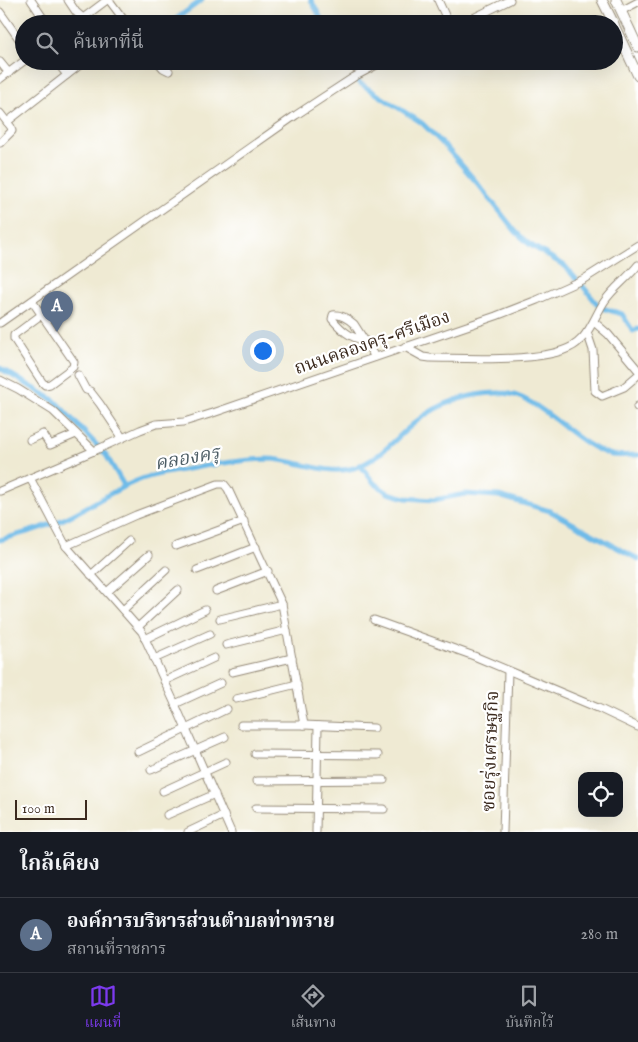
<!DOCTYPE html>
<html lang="th">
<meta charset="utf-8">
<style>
:root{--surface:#171b24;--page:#242831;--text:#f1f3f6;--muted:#9ea1a6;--line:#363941;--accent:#7c3aed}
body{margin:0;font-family:"IM FELL English","Noto Serif Thai",serif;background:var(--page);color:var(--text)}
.controls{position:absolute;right:15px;bottom:15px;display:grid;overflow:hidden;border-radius:10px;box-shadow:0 5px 20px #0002}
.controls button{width:45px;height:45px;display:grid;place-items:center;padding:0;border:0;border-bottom:1px solid var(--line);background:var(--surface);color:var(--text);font:25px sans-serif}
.scale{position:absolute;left:15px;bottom:12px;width:72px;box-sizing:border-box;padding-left:5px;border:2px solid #3b2a1e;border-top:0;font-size:14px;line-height:18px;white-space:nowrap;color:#3b2a1e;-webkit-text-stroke:4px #fff;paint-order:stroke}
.you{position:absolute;left:262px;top:350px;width:18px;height:18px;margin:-12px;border:4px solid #fff;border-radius:50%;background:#1a73e8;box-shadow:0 0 0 8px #1a73e833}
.badge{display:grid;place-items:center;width:32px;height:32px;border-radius:50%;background:var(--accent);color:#fff;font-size:16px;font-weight:700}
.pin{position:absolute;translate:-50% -41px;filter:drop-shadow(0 1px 2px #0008)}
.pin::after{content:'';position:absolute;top:26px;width:18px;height:15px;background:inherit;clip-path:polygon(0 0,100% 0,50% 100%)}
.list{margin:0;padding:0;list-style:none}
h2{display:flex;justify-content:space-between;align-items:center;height:65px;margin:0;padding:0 20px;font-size:21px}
h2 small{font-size:16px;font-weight:400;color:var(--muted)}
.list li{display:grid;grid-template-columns:32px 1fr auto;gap:15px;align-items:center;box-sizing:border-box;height:75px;padding:0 20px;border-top:1px solid var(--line)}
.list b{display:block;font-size:19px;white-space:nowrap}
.list p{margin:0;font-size:16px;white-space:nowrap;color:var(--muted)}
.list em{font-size:16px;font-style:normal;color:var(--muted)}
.icon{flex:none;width:28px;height:28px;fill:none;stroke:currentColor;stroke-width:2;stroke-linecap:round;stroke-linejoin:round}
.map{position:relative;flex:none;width:638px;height:832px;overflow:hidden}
.search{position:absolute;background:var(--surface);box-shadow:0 5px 20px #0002;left:15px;right:15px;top:15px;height:55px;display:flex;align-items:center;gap:12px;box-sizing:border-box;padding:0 18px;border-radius:28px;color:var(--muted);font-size:19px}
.sheet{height:140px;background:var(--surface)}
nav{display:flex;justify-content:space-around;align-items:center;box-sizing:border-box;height:70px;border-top:1px solid var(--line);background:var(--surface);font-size:14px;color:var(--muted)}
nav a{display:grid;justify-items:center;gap:2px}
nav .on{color:var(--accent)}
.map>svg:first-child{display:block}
</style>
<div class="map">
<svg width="638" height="832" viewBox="0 0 638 832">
<rect width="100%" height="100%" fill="#fff"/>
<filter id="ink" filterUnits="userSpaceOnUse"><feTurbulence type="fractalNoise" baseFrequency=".02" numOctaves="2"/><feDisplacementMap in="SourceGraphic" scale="10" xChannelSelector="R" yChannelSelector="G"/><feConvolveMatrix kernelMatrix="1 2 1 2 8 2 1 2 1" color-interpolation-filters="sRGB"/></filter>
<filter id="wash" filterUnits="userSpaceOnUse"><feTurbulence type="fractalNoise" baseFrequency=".0096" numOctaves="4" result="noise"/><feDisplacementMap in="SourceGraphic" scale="20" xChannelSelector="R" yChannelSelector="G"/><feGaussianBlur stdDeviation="1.12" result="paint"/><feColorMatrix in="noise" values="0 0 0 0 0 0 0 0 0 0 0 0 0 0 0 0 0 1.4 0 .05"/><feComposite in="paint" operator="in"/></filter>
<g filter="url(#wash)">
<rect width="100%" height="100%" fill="#efead3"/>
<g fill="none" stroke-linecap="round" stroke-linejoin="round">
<g stroke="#6fbbe8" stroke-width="5">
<path d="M311,0l13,24"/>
<path d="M169,24l33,-24"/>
<path d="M342,61l4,9"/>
<path d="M358,82l64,41 23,23 33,38 38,48 13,12 36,22 11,13"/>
<path d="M582,285l16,20"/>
<path d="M602,308l20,6 11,17 5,-2"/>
<path d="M0,368l55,33 51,54 19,32"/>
<path d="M360,465l14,18 14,10 18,5 28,2 31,-6 34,2 51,15 88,48"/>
<path d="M0,540c23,-7 46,-12 68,-23 29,-14 59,-37 92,-43 35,-6 72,-14 108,-15 29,0 57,17 86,9 26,-8 42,-31 63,-47 22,-18 55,-29 84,-28 38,0 73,53 111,62 8,1 17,0 26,0"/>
</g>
</g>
</g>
<g filter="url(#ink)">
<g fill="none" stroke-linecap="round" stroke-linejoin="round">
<defs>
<g id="minor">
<path d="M31,0l16,24"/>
<path d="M68,0l8,12 7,6"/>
<path d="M109,0l18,24"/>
<path d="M438,0l11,24"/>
<path d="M621,11l17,-9"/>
<path d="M0,12l24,34"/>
<path d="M75,24l32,-24"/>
<path d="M461,24l49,-24"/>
<path d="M56,61l11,14"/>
<path d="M157,61l6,7 6,3"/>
<path d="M0,62l9,11"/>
<path d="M0,79l24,-18"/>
<path d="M0,113l11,14 1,4 -12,12"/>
<path d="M7,122l78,-61"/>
<path d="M32,301c14,20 28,41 42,61l-1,5 -23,17 -5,1 -3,-3 -28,-43v-4l27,-20"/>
<path d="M594,322l14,12 30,36"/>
<path d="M0,323l296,-208 58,-38 30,-16"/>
<path d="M587,332l6,18 2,41 7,5 22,-9 14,-12"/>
<path d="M363,339c-13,0 -23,-11 -31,-20l1,-4c7,-1 15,4 21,9l21,33"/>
<path d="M405,347l18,10 7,1c34,0 122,6 147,-15 13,-10 18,-27 27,-41 9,-14 24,-24 34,-37"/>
<path d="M78,375l8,15 4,1 10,13 22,33"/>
<path d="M0,380l18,9 35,22 41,40"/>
<path d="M637,407l1,-1"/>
<path d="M30,440l13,-6 7,11 26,-11"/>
<path d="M30,478l36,68 76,86 33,72 46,-21"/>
<path d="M0,491l96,-41 44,-20 16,-6 28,-2 29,-9 283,-97 41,-16 47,-21 54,-34"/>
<path d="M66,546l70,-31 82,-31h6l4,5 54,115 22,121"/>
<path d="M176,546l68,-25"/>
<path d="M197,570l59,-23"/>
<path d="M91,575l38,-34"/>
<path d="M216,591l52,-20"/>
<path d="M107,592l42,-37"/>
<path d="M123,610l43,-40"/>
<path d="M220,619l62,-15"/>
<path d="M374,620l100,36 124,52 40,19"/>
<path d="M138,627l40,-37"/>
<path d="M145,639l60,-29"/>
<path d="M226,645l61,-15"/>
<path d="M154,659l56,-25"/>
<path d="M232,672l60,-14"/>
<path d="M164,681l50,-23"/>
<path d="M236,699l61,-15"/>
<path d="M175,704l56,128"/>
<path d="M241,725h63l70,3"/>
<path d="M138,752l89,-43"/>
<path d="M255,754l123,1"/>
<path d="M151,770l74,-33"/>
<path d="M256,781l128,-1"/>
<path d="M163,791l63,-29"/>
<path d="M256,808l128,1"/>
<path d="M167,815l48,-21"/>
<path d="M188,832l36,-17"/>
<path d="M316,832l2,-106"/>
<path d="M503,832l5,-161"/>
</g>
<g id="major">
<path d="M602,0l12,24"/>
<path d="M616,0l22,47"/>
<path d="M614,25l24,51"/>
</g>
</defs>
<use href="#minor" stroke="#958a78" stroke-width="9"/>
<use href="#major" stroke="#958a78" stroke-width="11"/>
<use href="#minor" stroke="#fff" stroke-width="7"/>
<use href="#major" stroke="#fff" stroke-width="9"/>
</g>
</g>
<g text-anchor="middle" stroke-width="4.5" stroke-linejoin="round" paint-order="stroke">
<g font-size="18" fill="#3b2a1e" stroke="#fff">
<text transform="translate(372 342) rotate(-19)" y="6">ถนนคลองครุ-ศรีเมือง</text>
<text transform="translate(490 751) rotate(-88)" y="6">ซอยรุ่งเศรษฐกิจ</text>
</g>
<g font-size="19" font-style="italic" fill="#4d5d65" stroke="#fff">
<text transform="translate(187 457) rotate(-10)" y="7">คลองครุ</text>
</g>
</g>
</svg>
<div class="controls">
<button><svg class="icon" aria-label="locate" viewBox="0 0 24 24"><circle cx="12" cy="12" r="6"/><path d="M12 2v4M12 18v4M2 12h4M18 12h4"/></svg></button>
</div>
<div class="scale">100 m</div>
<div class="you"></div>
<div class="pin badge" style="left:57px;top:332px;background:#5c6f8a">A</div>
<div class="search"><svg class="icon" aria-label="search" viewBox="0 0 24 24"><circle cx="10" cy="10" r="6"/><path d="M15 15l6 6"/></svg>ค้นหาที่นี่</div>
</div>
<section class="sheet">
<h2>ใกล้เคียง<small></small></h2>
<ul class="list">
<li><span class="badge" style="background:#5c6f8a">A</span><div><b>องค์การบริหารส่วนตำบลท่าทราย</b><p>สถานที่ราชการ</p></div><em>280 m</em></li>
</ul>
</section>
<nav>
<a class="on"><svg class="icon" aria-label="map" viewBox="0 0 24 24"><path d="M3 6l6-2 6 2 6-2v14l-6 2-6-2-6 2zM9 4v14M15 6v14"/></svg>แผนที่</a>
<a><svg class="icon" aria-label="directions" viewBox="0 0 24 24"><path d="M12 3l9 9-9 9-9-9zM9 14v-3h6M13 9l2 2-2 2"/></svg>เส้นทาง</a>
<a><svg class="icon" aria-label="saved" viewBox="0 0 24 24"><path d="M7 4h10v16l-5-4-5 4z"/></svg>บันทึกไว้</a>
</nav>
